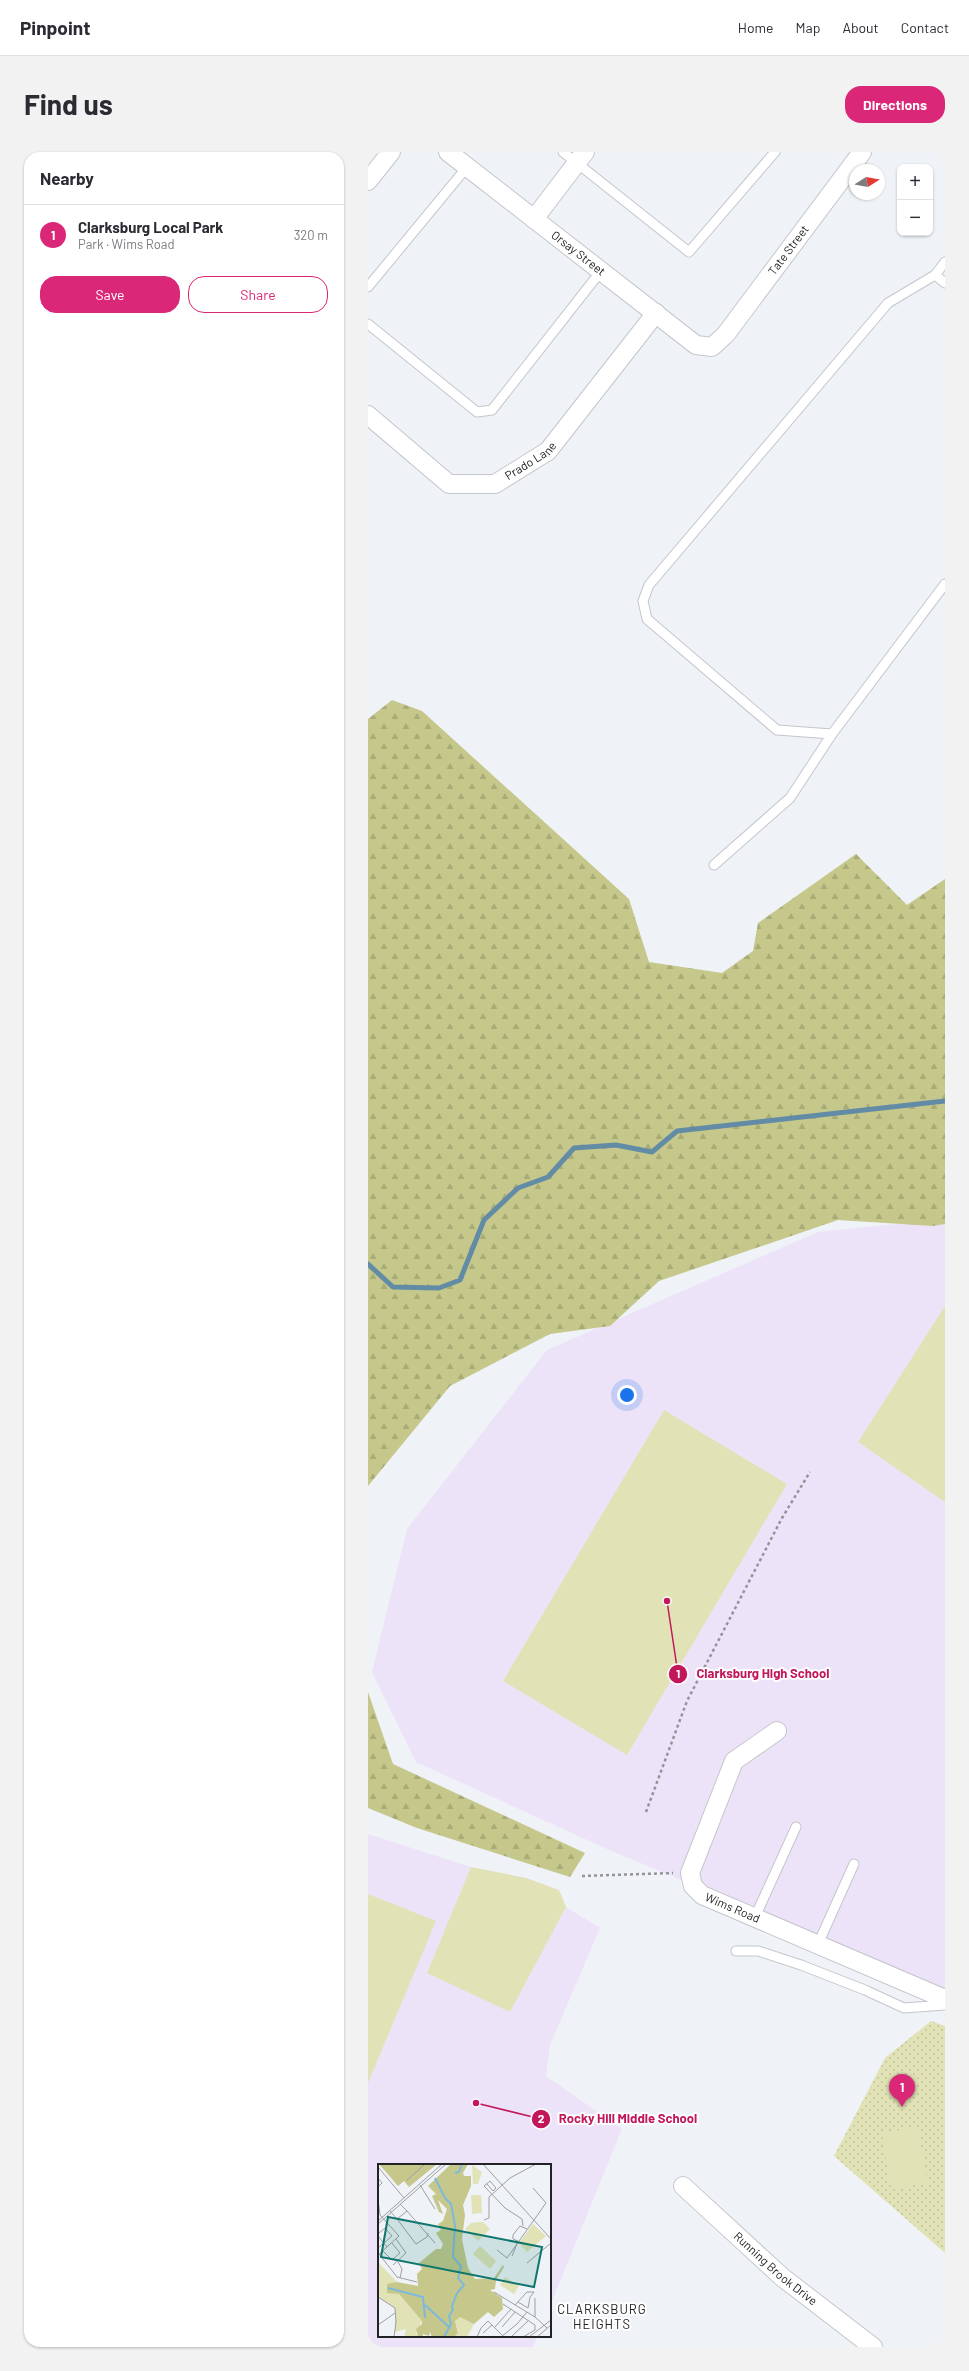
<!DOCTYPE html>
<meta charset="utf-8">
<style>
:root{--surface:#fff;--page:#f2f2f3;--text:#2b2b33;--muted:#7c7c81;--line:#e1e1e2;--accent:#db2777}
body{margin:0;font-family:Barlow,sans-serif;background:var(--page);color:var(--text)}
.controls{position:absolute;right:12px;top:12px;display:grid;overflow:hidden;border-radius:8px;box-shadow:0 1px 3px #0004}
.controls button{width:36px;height:36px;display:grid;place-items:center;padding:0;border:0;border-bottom:1px solid var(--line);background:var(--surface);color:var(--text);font:20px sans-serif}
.compass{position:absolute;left:481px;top:12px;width:36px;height:36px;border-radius:50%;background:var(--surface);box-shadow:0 1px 3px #0004;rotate:79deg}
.you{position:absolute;left:259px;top:1243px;width:14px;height:14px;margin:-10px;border:3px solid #fff;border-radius:50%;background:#1a73e8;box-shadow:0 0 0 6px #1a73e833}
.badge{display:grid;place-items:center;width:26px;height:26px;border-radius:50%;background:var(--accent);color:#fff;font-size:13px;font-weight:700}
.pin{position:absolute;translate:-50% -33px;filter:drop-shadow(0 1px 2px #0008)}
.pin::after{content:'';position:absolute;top:21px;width:14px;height:12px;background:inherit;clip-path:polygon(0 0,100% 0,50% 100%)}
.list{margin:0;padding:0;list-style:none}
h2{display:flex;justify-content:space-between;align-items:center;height:52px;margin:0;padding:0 16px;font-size:17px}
h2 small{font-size:13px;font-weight:400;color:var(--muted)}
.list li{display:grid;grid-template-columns:26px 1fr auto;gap:12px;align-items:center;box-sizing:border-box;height:60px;padding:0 16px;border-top:1px solid var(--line)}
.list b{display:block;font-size:15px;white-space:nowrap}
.list p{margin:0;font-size:13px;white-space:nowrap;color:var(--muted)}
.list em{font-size:13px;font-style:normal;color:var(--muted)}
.actions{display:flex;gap:8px;padding:12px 16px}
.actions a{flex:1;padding:9px 0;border:1px solid var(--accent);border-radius:16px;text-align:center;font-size:14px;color:var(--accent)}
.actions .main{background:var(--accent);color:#fff}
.map{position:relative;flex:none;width:577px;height:2195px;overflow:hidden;border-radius:16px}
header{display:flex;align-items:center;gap:24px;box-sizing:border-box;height:56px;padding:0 20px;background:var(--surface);border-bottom:1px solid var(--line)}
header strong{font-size:19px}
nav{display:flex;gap:22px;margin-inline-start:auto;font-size:14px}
.intro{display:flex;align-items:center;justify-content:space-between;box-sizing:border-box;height:96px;padding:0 24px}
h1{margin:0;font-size:28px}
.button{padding:10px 18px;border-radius:16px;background:var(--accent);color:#fff;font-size:14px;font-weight:700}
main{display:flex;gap:24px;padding:0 24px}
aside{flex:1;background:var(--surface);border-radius:16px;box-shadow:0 1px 3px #0004}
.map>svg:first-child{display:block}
</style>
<header>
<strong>Pinpoint</strong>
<nav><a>Home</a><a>Map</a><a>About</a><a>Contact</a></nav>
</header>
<div class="intro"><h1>Find us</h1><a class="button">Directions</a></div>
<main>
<aside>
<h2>Nearby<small></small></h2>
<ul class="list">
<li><span class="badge">1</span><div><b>Clarksburg Local Park</b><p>Park · Wims Road</p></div><em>320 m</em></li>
</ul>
<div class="actions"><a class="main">Save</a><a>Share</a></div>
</aside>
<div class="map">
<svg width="577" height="2195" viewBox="0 0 577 2195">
<defs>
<pattern id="forest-firs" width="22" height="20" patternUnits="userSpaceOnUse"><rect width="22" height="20" fill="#c5c88a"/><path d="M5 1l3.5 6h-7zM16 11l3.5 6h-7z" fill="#a9ac77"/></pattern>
<pattern id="park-dots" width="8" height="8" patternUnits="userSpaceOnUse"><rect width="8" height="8" fill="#e1e3b6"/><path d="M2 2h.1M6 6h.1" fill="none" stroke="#c1c29c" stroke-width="1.8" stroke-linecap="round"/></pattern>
</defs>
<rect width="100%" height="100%" fill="#eff2f7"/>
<g fill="#ede3f8">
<path d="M577,1067v769l-336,-138 -193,-88 -44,-90 35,-143 140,-179 271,-118z"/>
<path d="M0,1682l103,33 55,11 33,12 7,17 34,21 -50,117 -4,31 76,53 -72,177v-141h-171v171h159l-5,11h-165z"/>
</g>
<g fill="url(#forest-firs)">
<path d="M24,548l30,11 207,188 20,63 73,11 31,-22 5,-28 98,-69 51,51 38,-26v345l-12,2 -95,-6 -179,61 -49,45 -60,8 -100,52 -82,100v-767z"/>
<path d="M0,1540l25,72 192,89 -15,24 -153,-49 -49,-20z"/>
</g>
<path fill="url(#park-dots)" d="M563,1869l14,5v227l-111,-97 51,-98z"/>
<g fill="#e1e3b6">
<path d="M577,1154v196l-87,-60z"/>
<path d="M296,1258l123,74 -160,271 -124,-74z"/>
<path d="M103,1715l55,11 33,12 7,17 -56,105 -83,-39z"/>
<path d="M0,1742l68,27 -68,162z"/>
<path d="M550,1975l10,56 -37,6 -9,-56z"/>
</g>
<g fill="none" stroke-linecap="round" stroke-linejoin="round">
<path stroke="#628ba6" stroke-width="5" d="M0,1112l25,23 46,1 21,-8 24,-60 34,-32 30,-11 26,-29 42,-3 36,7 25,-21 268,-30"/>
<defs>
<g id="service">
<path d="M195,0l126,100 86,-100"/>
<path d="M577,110l-10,13 10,8"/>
<path d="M0,135l99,-120"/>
<path d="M0,172l109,88 15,-2 109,-139"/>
<path d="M464,582l-55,-4 -130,-111 -4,-18 6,-16 239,-282 47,-28"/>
<path d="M346,713l76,-67 42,-64 113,-150"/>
<path d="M387,1765l41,-90"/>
<path d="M450,1792l36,-80"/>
<path d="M368,1799h22l43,14 64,25 39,18 41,-3"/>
</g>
<g id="minor">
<path id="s1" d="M80,0l248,193 16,2 14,-13 136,-182"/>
<path d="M0,29l23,-29"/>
<path d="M166,67l51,-67"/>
<path id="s2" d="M0,263l81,69h46l53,-33 108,-138"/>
<path id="s3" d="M409,1579l-43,30 -44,112 3,13 9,9 243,104"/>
<path id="s4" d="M315,2034l99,91 91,70"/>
</g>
</defs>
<use href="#service" stroke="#c4c6cc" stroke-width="11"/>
<use href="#minor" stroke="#c4c6cc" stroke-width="20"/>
<g stroke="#929498" stroke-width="2.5" stroke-dasharray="3 3" stroke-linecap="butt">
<path d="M573,0l4,3"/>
<path d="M278,1660l41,-111 95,-183 28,-46"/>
<path d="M214,1724l91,-3"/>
</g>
<use href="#service" stroke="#fff" stroke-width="9"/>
<use href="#minor" stroke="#fff" stroke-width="18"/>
</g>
<g text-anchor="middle" stroke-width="4" stroke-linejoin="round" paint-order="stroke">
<g font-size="12" fill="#222325" stroke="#fff">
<text dy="4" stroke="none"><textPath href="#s1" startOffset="454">Tate Street</textPath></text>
<text dy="4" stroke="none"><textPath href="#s1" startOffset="165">Orsay Street</textPath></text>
<text dy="4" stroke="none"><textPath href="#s2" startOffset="195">Prado Lane</textPath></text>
<text dy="4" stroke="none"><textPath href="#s3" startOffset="232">Wims Road</textPath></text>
<text dy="4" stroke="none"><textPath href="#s4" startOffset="124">Running Brook Drive</textPath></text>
</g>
<g font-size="13" letter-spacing="1" fill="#222325" stroke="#fff">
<text x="234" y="2162">CLARKSBURG<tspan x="234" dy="15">HEIGHTS</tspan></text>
</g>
</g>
<g transform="translate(10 2012)">
<rect width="173" height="173" fill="#eff2f7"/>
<path d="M0,98l19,20 -3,2 5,10 23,27 -6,12 2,4h-14l2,-8 -11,3v-24l-17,-11zM82,152l14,8 -7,13h-13l4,-5 -3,-11z" fill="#e1e3b6"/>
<path d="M1,0h58l-28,23 -5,-6 -6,5zM73,0h17l-5,9 1,3h7v10l-8,19 2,10 -3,24 6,29 7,11 19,-1 9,-13 1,2 -8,13 -1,9 -5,1 12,8 1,11 -9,8 -6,-5 -14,12 -14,-7 -5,4 3,12 -4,4h-22l-2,-5 -1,4 -6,-2v3h-5l-2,-8 6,-5v-3l-23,-27 -12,-1v-9l10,-2 21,4 -1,-12 5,-5 -3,-6 17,-14h5l2,-5 -7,-11 5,-3 -3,-6 5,-3 4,-12 -9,-9 5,14 -4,-2 -7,-16 4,-2 -8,-8z" fill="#c5c88a"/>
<path d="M155,60l13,12 -19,16 -8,-9z" fill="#e1e3b6"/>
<path d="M94,1l10,7 -4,12h-5zM93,31h10l1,18 -10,1zM100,58h5l7,7 -12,12 -13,-12 6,-6zM102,82l16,15 -6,8 -17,-15zM127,113l14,9 -5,8 -14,-9z" fill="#e1e3b6"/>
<path fill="none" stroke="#7db8de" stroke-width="2" d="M77,9l4,-1 3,-8M57,14l10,20 6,6 4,21 -2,32 8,9 -3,12 6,7 -7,8 -5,13 1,4 -4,6 2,8 -7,13M10,124l35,9 2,21M47,141l24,22"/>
<path fill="none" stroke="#9d9fa3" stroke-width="1" d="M105,0l68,75M0,3l26,31M0,14l4,5 -4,4M29,16l18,-16M109,20l6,7 3,-3 -6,-7 -6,5 21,22 17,11 1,7M42,21l15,24M0,35l2,16 19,21 -21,19M12,47l7,8 10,-8 -7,-7M29,47l28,32M19,55l19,25 11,-7 1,-4M106,56l5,-2v-21l21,-19 26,-14M0,57l64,-57M0,60l68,-60M0,70l7,-6 7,8 -14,12M0,72l9,11M119,86l10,8 39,-55 -13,-15M5,87l9,9 8,-7 -8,-10M1,90l18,23 20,5M134,92l6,-15 -5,-2v-4l7,-9 7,3M20,98l4,7 -2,9M149,99l24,-20M15,101l13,-12 -10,-14M116,128l41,25 12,11M0,133l17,11 1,14 -2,15M157,134v19M125,140l32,21v5l-12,7M137,141l12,-13h7l-4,5 -2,11 -10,-6M0,161l17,-12M117,163l16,-18M124,163l13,-15M105,169l9,-8M99,173l4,-9 7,-7 16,16M123,173l16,-13 10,-12M133,173l17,-16M151,173l22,-17M159,173l14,-12"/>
<path fill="#0f766e" fill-opacity="0.15" stroke="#0f766e" stroke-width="2" d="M10,53l154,30 -8,40 -153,-30z"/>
<rect width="173" height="173" fill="none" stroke="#222325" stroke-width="2"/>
</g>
<path fill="none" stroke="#c2185b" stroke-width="1.5" d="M299 1449L310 1522M108 1951L173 1967"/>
<g fill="#c2185b" stroke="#fff" stroke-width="1.5">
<circle cx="299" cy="1449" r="4"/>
<circle cx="108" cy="1951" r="4"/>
<circle cx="310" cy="1522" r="10"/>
<circle cx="173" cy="1967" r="10"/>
</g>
<g font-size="12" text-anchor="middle" font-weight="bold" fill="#fff">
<text x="310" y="1526">1</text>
<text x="173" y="1971">2</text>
</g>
<g font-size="13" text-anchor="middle" font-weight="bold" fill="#c2185b" stroke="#fff" stroke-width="4" stroke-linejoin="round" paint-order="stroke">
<text x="395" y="1526">Clarksburg High School</text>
<text x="260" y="1971">Rocky Hill Middle School</text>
</g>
</svg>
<div class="controls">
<button>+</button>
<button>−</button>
</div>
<svg class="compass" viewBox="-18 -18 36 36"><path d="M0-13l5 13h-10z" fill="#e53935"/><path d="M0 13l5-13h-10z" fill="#7c7c81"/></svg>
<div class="you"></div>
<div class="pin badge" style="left:534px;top:1955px">1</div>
</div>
</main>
